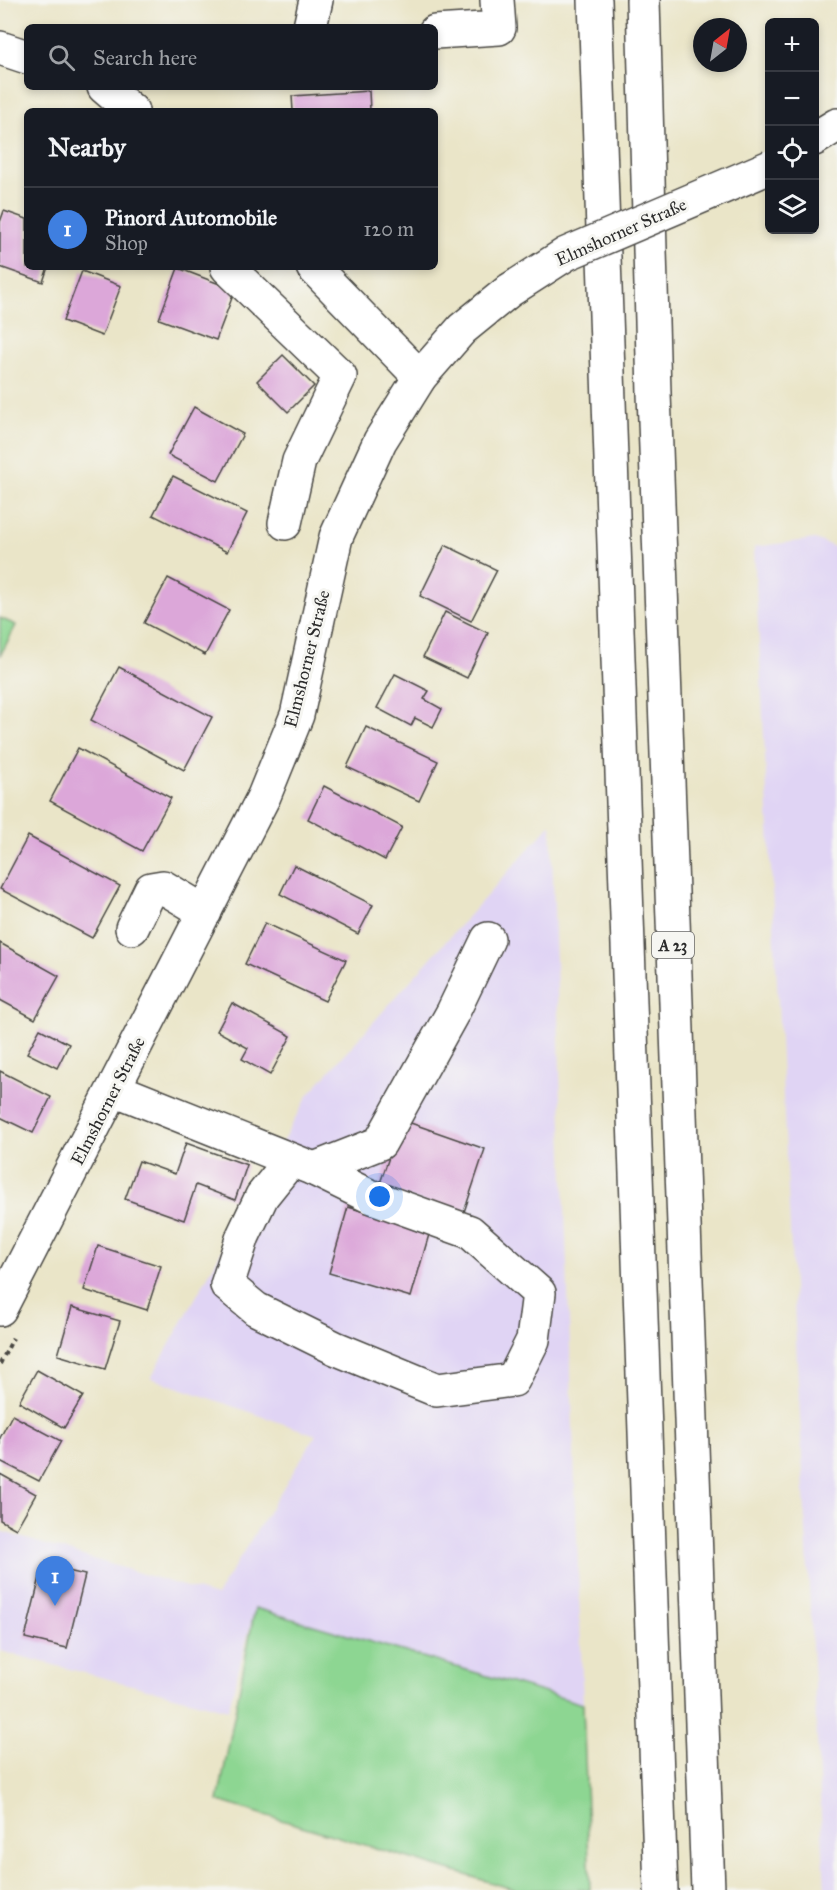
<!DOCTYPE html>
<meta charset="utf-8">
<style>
:root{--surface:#171b24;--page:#242831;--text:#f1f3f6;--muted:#9ea1a6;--line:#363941;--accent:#1f6fb2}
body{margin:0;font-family:"IM FELL Great Primer",serif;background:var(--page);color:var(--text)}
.controls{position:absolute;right:18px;top:18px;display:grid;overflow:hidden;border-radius:9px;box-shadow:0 3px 9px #0003}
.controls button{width:54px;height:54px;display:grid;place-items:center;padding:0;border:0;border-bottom:2px solid var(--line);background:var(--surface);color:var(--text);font:30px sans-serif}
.compass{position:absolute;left:693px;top:18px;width:54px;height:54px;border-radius:50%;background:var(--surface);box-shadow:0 3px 9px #0003;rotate:31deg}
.you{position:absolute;left:380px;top:1197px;width:21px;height:21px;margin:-15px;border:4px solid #fff;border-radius:50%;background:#1a73e8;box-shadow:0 0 0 9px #1a73e833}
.badge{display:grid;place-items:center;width:39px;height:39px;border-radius:50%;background:var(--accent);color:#fff;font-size:20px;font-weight:700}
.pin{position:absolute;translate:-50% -50px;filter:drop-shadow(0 2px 3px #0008)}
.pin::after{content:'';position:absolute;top:32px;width:21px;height:18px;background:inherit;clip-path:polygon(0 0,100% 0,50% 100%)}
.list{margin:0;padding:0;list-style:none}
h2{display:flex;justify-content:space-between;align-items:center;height:78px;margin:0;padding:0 24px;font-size:26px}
h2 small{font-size:20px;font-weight:400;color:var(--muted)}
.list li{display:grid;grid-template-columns:39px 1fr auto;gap:18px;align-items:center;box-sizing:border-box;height:84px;padding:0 24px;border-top:2px solid var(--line)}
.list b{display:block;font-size:22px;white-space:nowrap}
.list p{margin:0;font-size:20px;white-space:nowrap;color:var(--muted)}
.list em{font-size:20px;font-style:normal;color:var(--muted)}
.icon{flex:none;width:33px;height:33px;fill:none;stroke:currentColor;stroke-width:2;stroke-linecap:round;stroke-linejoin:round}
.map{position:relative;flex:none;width:837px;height:1890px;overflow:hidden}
.search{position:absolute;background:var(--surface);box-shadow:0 3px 9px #0003;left:24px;top:24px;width:414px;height:66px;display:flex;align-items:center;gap:15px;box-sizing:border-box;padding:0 21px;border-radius:9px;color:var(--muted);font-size:22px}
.panel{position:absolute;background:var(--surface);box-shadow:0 3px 9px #0003;left:24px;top:108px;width:414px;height:162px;border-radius:9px}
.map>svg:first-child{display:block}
</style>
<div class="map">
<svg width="837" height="1890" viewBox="0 0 837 1890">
<rect width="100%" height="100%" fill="#f6f6f2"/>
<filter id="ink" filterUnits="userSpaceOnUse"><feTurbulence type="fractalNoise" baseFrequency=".0167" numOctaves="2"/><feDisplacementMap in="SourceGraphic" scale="12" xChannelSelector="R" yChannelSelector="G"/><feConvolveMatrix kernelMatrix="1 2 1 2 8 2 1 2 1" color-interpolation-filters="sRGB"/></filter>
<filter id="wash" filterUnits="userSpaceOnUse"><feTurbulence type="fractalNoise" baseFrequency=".008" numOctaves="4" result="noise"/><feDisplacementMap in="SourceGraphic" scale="24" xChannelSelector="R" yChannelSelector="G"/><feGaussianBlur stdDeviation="1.35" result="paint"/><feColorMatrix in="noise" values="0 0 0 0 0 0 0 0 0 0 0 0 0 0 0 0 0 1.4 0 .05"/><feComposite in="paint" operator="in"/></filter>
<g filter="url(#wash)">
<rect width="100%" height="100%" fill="#eae5c8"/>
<g fill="#e0d4f4" fill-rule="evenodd">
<path d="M815,539l22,9v1342h-12l-71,-1343z"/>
<path d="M551,824l32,880 -328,-96 -27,102 -228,-59v-120l216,65 100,-161 -165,-57 158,-284zM43,1565l42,10 -18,73 -42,-11z"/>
</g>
<g fill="#8dd692" stroke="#5c805e" stroke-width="1.5">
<path d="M0,618l16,7 -16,31z"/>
<path d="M255,1608l328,96 7,186h-74l-298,-89z"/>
</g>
<g id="blocks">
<g fill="#dca7d9">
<path d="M369,91l1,20h-77l-1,-15z"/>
<path d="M4,211l23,8v48h21l-5,15 -43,-15v-45z"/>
<path d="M178,268l57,22 -19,50 -57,-21z"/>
<path d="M82,271l39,15 -19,50 -39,-15z"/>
<path d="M283,355l31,31 -26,26 -31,-31z"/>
<path d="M194,407l49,27 -25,47 -50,-26z"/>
<path d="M173,476l74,37 -20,39 -74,-37z"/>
<path d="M445,545l52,25 -26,51 -51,-25z"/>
<path d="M168,578l61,32 -24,45 -61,-32z"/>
<path d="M445,612l43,21 -21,45 -44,-21z"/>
<path d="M119,667l93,50 -28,53 -93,-50z"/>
<path d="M395,674l34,17 -5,8 18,10 -9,18 -18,-9 -4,8 -34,-18z"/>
<path d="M366,727l72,34 -19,40 -72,-34z"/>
<path d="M78,748l93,50 -29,53 -92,-50z"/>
<path d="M324,786l78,41 -17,33 -77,-41z"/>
<path d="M28,836l92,50 -28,52 -92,-49z"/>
<path d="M294,865l79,40 -15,29 -78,-40z"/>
<path d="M265,923l81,37 -21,41 -80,-37z"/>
<path d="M0,943l59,33 -24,43 -35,-19z"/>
<path d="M232,1003l59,33 -21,39 -28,-16 6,-11 -31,-17z"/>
<path d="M40,1029l29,15 -12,24 -30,-15z"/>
<path d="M0,1071l51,26 -18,36 -33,-16z"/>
<path d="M402,1120l83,29 -22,66 -84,-29z"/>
<path d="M186,1143l61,22 -12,35 -39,-15 -12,35 -59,-21 14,-38 36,13z"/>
<path d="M348,1207l82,24 -19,66 -82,-24z"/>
<path d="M98,1246l63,20 -14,44 -63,-20z"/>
<path d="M72,1307l48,14 -15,48 -47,-14z"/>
<path d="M37,1370l46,26 -19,32 -45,-26z"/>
<path d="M12,1415l49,26 -22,40 -39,-20v-23z"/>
<path d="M0,1474l36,20 -20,35 -16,-9z"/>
<path d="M43,1565l42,10 -18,73 -42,-10z"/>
</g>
</g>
</g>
<g filter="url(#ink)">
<use href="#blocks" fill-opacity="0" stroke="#484743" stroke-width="1.5"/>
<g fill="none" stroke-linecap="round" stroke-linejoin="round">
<defs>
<g id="minor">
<path d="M310,27l6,-27"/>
<path d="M435,32l64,-4 -2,-28"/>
<path d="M0,48l27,9"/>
<path d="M104,87l28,24"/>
<path d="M814,139l23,-14"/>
<path d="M227,267l113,109 -41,85 -14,62"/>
<path d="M313,267l107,110"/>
<path d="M132,928l19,-39 12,-2 42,25"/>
<path d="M114,1089l200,80 53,26 103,37 69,61 -6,47 -20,40 -76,10 -102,-42 -79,-39 -29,-24 16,-49 19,-40 29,-36"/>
<path d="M314,1169l66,-26 73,-131 35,-73"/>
<path d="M0,1309l264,-513 33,-81 39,-178 44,-96 40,-64 42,-48 48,-39"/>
</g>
<g id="highway">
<path d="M595,0l66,1890"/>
<path d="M643,0l11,393 54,1497"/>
</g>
</defs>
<use href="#minor" stroke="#484743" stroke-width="36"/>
<use href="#highway" stroke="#484743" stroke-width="36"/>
<path stroke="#484743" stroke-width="4" stroke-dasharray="4.5 4.5" stroke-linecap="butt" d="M0,1364l13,-26"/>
<use href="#minor" stroke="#fff" stroke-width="33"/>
<use href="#highway" stroke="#fff" stroke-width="33"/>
<defs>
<path id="minor-bridge" d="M510,290l56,-36 204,-87"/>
</defs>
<use href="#minor-bridge" stroke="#484743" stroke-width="36" stroke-linecap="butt"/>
<use href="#minor-bridge" stroke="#fff" stroke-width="33"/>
</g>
</g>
<g text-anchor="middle" stroke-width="6" stroke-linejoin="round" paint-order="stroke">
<rect fill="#f6f6f2" stroke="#686867" stroke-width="1.5" x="652" y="932" width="42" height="26" rx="4.5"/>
<g font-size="16" font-weight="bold" fill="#2b2b2b">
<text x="673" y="951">A 23</text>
</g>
<g font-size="18" fill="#2b2b2b" stroke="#f6f6f2">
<text transform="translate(621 232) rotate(-24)" y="6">Elmshorner Straße</text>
<text transform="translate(307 659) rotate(-76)" y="6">Elmshorner Straße</text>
<text transform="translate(108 1101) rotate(-63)" y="6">Elmshorner Straße</text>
</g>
</g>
</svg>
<div class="controls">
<button>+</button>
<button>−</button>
<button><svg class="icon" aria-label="locate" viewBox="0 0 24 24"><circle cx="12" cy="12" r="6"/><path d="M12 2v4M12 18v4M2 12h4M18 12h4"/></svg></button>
<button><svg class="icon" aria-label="layers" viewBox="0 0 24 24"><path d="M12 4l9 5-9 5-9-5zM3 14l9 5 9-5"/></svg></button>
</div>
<svg class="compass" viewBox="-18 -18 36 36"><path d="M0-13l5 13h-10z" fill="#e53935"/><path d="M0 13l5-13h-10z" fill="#9ea1a6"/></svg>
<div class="you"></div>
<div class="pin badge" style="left:55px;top:1606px;background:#3f7fe0">1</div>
<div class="search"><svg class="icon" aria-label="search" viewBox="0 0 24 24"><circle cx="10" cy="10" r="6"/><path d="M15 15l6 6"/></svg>Search here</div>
<section class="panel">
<h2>Nearby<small></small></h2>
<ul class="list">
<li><span class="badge" style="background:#3f7fe0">1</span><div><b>Pinord Automobile</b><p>Shop</p></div><em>120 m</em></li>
</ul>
</section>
</div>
